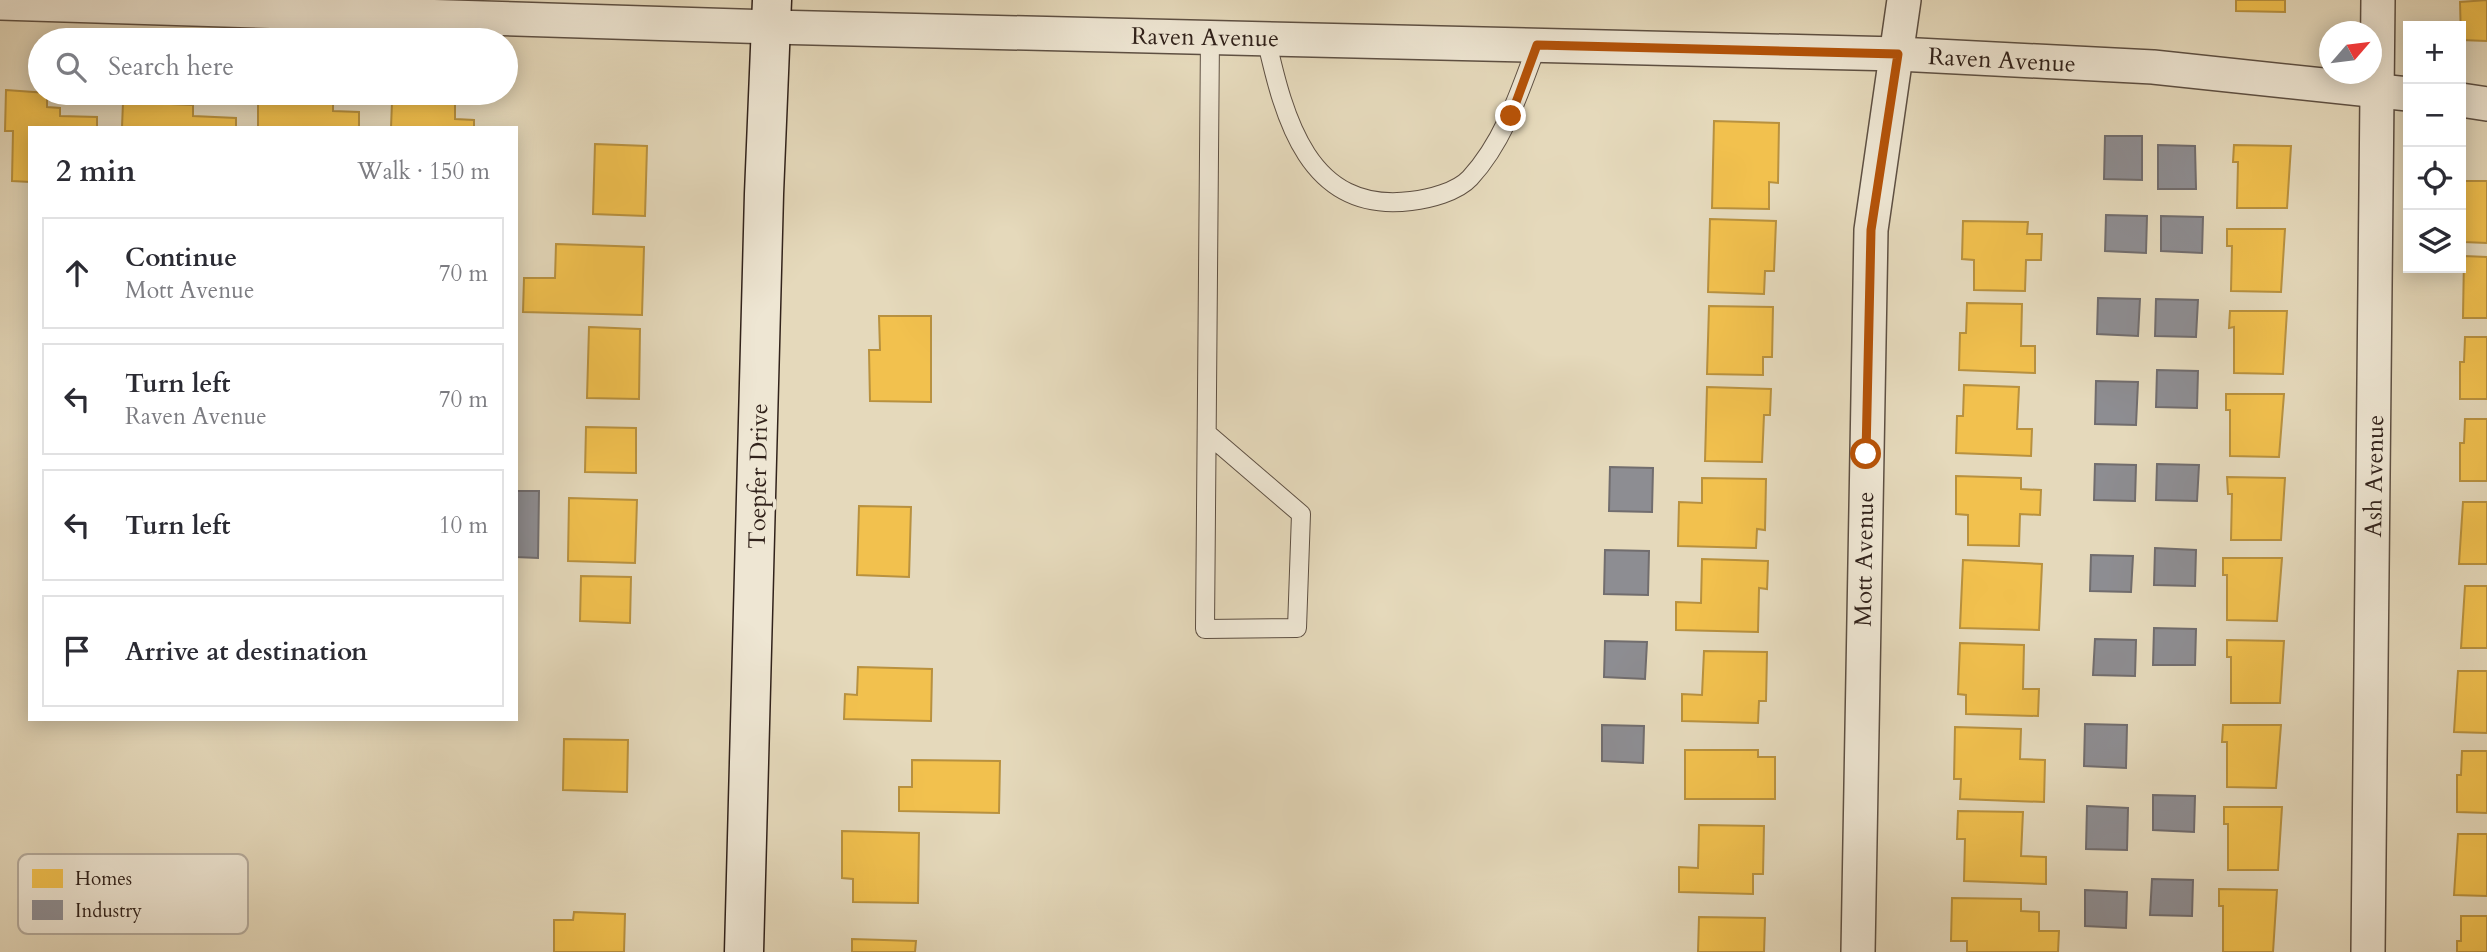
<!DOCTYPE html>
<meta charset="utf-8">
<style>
:root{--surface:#fff;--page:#f2f2f3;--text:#2b2b33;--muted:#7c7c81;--line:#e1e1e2}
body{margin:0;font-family:Cardo,serif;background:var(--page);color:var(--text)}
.controls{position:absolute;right:21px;top:21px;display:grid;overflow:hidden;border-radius:0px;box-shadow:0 4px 18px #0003}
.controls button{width:63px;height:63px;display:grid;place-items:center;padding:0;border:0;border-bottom:2px solid var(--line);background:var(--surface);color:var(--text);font:35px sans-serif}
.compass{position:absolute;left:2319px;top:21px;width:63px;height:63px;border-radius:50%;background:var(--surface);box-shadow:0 4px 18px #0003;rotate:62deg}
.stop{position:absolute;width:21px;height:21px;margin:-16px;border:5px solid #b45309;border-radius:50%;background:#fff}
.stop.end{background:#b45309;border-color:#fff;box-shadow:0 2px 7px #0008}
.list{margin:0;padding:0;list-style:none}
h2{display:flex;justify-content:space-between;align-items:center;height:91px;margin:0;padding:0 28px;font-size:30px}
h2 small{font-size:23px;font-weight:400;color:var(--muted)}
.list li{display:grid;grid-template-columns:46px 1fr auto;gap:21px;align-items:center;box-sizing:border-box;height:112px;margin:0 14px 14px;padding:0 14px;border:2px solid var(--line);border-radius:0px}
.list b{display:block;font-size:26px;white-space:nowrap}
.list p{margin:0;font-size:23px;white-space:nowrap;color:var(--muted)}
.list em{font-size:23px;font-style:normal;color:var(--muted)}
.icon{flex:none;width:38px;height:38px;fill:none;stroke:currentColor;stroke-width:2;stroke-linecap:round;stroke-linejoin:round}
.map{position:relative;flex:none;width:2487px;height:952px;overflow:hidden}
.search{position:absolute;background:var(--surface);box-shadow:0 4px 18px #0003;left:28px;top:28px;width:490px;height:77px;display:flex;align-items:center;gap:18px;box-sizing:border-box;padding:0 24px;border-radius:38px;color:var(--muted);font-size:26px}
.panel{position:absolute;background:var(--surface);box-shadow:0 4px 18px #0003;left:28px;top:126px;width:490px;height:595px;border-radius:0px}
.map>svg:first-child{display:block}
</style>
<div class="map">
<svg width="2487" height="952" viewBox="0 0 2487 952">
<rect width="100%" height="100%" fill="#e5d9bb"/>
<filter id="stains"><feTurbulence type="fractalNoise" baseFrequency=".00286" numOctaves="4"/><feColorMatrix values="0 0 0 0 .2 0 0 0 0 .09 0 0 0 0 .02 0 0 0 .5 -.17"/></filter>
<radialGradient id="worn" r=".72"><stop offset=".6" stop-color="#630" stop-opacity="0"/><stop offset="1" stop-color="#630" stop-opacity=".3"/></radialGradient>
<g fill="#f2c14e" stroke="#b8913f" stroke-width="2">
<path d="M2236,0h49v12l-49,-1z"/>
<path d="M2487,0v41l-26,-1 -1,-38z"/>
<path d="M6,90l41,3v14l13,1v8l37,1v11h-67v54l-18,-1 1,-50h-8z"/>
<path d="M258,98l75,2v11l26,1v16h-101z"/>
<path d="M123,102l70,3v11l43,2v10h-114z"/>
<path d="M392,102l63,2v15l19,1v8h-83z"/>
<path d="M1714,121l65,2 -1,60 -9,-1v27l-57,-1z"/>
<path d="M595,144l52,2 -2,70 -52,-2z"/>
<path d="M2234,145l57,1 -4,62h-50l1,-46h-5z"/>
<path d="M2461,181h26v62l-23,-1z"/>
<path d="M1710,219l66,2 -2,50h-9l-1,23 -56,-2z"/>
<path d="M1963,221l65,1 -1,12h15l-1,26h-15l-1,31 -51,-1v-30l-12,-1z"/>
<path d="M2227,229h58l-4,63 -50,-1 1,-45h-5z"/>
<path d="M556,244l88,3 -2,68 -119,-3 1,-34h31z"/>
<path d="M2464,256l23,1v61h-24z"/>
<path d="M1967,303l55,1 -1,42h14v27l-76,-3 1,-37h6z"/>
<path d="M1709,306l64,1 -1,50h-9v18l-56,-1z"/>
<path d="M2230,311h57l-4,63 -49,-1v-46l-5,1z"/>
<path d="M879,316h52v86l-61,-1 -1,-51h11z"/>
<path d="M589,327l51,2 -1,70 -52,-1z"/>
<path d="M2465,337h22v62h-27v-37h4z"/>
<path d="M1964,385l55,2 -2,42h15l-1,27 -75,-3 1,-37h6z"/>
<path d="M1707,387l64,2 -1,26h-6l-2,47 -57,-1z"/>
<path d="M2226,394h58l-5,63 -49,-1v-46h-4z"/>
<path d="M2465,419h22v62h-27v-38h4z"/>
<path d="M586,427l50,1v45l-51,-1z"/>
<path d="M1956,476l65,2v11l20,1 -1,25 -20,-1 -1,32 -51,-1v-30l-12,-1z"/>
<path d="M2227,477l58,1 -4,62h-50l1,-46h-4z"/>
<path d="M1702,478l64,1 -1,51 -8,-1 -1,19 -78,-2 1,-44 23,1z"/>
<path d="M569,498l68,2 -2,63 -67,-2z"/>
<path d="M2463,502h24v62h-28z"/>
<path d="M859,506l52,1 -2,70 -52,-2z"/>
<path d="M2223,558h59l-5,63 -50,-1v-45h-4z"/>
<path d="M1702,559l66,2 -1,28 -8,-1 -1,44 -82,-2v-28l25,1z"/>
<path d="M1963,560l79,4 -3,66 -79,-2z"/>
<path d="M581,576l50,1 -1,46 -50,-2z"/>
<path d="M2465,586h22v62h-26z"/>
<path d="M2227,640l57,1 -4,62h-49v-46h-4z"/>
<path d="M1960,643l64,2 -1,44h16l-1,27 -72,-2v-19l-8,-1z"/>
<path d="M1704,651l63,1 -1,49h-7l-1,22 -76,-2v-27l20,1z"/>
<path d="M858,667l74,2 -1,52 -87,-2 1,-25 12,1z"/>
<path d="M2458,671h29v62l-33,-1z"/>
<path d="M2223,725h58l-5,63 -49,-1v-45h-5z"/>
<path d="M1955,727l66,2 -1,30 25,1 -1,42 -84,-3 1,-20h-7z"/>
<path d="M564,739l64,1 -1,52 -64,-2z"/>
<path d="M1685,750h73v7h17v42h-90z"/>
<path d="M2462,751h25v62l-30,-1v-37h4z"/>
<path d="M912,760l88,1 -1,52 -100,-2v-24h13z"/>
<path d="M2224,807h58l-4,63h-50v-46h-4z"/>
<path d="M1958,811l65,1 -2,44 25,1v27l-82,-3 1,-42h-8z"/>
<path d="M1699,825l65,1 -1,48h-10v20l-74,-2v-25l19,1z"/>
<path d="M842,831l77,2 -1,70 -65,-1v-23l-11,-1z"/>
<path d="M2458,834h29v62l-33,-1z"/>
<path d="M2219,889l58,1 -4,62h-50v-46h-4z"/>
<path d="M1952,898l69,1v12l18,1v19h20l-1,21h-91v-11h-16z"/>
<path d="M574,912l51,2 -1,38h-70v-32h19z"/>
<path d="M2461,916h26v36h-30v-11h4z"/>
<path d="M1699,917l66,1 -1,34h-66z"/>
<path d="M852,939l64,2 -1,11h-63z"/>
</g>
<g fill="#8d8d92" stroke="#716d6e" stroke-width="2">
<path d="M2105,136h37v44l-38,-1z"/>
<path d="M2158,145l37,1 1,43h-38z"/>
<path d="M2106,215l41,1 -1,37 -41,-2z"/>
<path d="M2161,216l42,1 -1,36 -41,-2z"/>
<path d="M2098,298l42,1 -2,37 -41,-2z"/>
<path d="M2156,299l42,1 -2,37 -41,-1z"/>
<path d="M2157,370l41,1 -1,37 -41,-1z"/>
<path d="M2096,381l42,1 -2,43 -41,-1z"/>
<path d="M2095,464l41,1 -1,36 -41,-1z"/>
<path d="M2157,464l42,1 -2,36 -41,-1z"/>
<path d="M1610,467l43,1 -1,44 -43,-1z"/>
<path d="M516,491h23l-1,67 -22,-1z"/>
<path d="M2155,548l41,2 -1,36 -41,-1z"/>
<path d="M1605,550l44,1 -1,44 -44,-1z"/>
<path d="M2091,555l42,1 -2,36 -41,-1z"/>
<path d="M2154,628l42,1 -1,36h-42z"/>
<path d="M2095,639l41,1 -1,36 -42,-1z"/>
<path d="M1605,641l42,1 -2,37 -41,-2z"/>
<path d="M2085,724l42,1 -1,43 -42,-2z"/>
<path d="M1602,725l42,1 -1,37 -41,-2z"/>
<path d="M2153,795l42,1 -1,36 -41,-2z"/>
<path d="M2087,806l41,2 -1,42 -41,-1z"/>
<path d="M2152,879l41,1 -1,36 -42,-1z"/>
<path d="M2085,890l42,2 -1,36 -41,-2z"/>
</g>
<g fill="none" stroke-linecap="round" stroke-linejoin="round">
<defs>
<g id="lane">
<path d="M1266,38c18,80 42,176 145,163 18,-2 46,-9 59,-23 34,-37 50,-87 67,-133"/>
<path d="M1209,435l92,79 -4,114 -92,1 5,-593"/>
</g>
<g id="street">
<path d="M0,3l772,24 1126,27 255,13 255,27"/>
<path d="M2461,100l26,4"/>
<path d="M1858,952l13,-722 33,-230"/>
<path d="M2368,952l10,-952"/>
</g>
<path id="secondary" d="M744,952l20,-758 8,-194"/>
</defs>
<use href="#lane" stroke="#5e5043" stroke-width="20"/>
<use href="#street" stroke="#5e5043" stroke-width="36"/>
<use href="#secondary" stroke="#31221b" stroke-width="41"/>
<use href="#lane" stroke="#eee6d3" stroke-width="18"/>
<use href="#street" stroke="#eee6d3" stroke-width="33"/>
<use href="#secondary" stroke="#eee6d3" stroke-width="38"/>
</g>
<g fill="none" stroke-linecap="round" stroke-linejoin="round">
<path stroke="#b45309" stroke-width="9" d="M1511,116l26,-71 361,9 -27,176 -5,224"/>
</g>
<g text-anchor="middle" stroke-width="7" stroke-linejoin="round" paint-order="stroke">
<g font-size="24" fill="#31221b" stroke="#eee6d3">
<text transform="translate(1205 37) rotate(1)" y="8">Raven Avenue</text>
<text transform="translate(2002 60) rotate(3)" y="8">Raven Avenue</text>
<text transform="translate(758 476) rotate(-89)" y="8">Toepfer Drive</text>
<text transform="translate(2374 476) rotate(-89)" y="8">Ash Avenue</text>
<text transform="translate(1864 559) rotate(-89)" y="8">Mott Avenue</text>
</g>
</g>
<rect x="18" y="854" width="230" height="80" rx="10" fill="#eee6d3" stroke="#b5ab9c" stroke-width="2"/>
<rect x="32" y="869" width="31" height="19" fill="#f2c14e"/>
<rect x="32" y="900" width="31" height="20" fill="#8d8d92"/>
<g font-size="19" fill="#31221b">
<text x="75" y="885">Homes</text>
<text x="75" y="917">Industry</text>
</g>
<rect width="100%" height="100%" filter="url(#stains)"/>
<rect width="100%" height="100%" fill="url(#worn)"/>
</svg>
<div class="controls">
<button>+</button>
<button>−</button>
<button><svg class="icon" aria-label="locate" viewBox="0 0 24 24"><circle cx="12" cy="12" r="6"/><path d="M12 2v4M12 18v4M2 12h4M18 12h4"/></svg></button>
<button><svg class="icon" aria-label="layers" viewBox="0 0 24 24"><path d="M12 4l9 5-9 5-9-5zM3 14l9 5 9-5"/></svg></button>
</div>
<svg class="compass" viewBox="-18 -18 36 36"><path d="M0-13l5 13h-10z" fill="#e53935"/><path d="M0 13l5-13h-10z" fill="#7c7c81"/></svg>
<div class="stop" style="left:1866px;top:454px"></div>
<div class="stop end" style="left:1511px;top:116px"></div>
<div class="search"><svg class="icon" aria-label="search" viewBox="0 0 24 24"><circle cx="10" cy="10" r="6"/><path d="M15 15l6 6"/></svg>Search here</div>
<section class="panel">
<h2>2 min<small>Walk · 150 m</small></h2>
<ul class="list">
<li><svg class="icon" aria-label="ahead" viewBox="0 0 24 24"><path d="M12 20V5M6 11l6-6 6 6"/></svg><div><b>Continue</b><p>Mott Avenue</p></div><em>70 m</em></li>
<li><svg class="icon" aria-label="left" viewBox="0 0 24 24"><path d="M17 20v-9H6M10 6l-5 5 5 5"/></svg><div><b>Turn left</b><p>Raven Avenue</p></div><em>70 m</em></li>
<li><svg class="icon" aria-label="left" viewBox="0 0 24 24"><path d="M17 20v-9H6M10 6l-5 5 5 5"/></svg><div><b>Turn left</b></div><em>10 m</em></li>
<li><svg class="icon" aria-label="arrive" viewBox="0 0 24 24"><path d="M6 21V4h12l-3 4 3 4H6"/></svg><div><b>Arrive at destination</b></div></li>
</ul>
</section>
</div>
